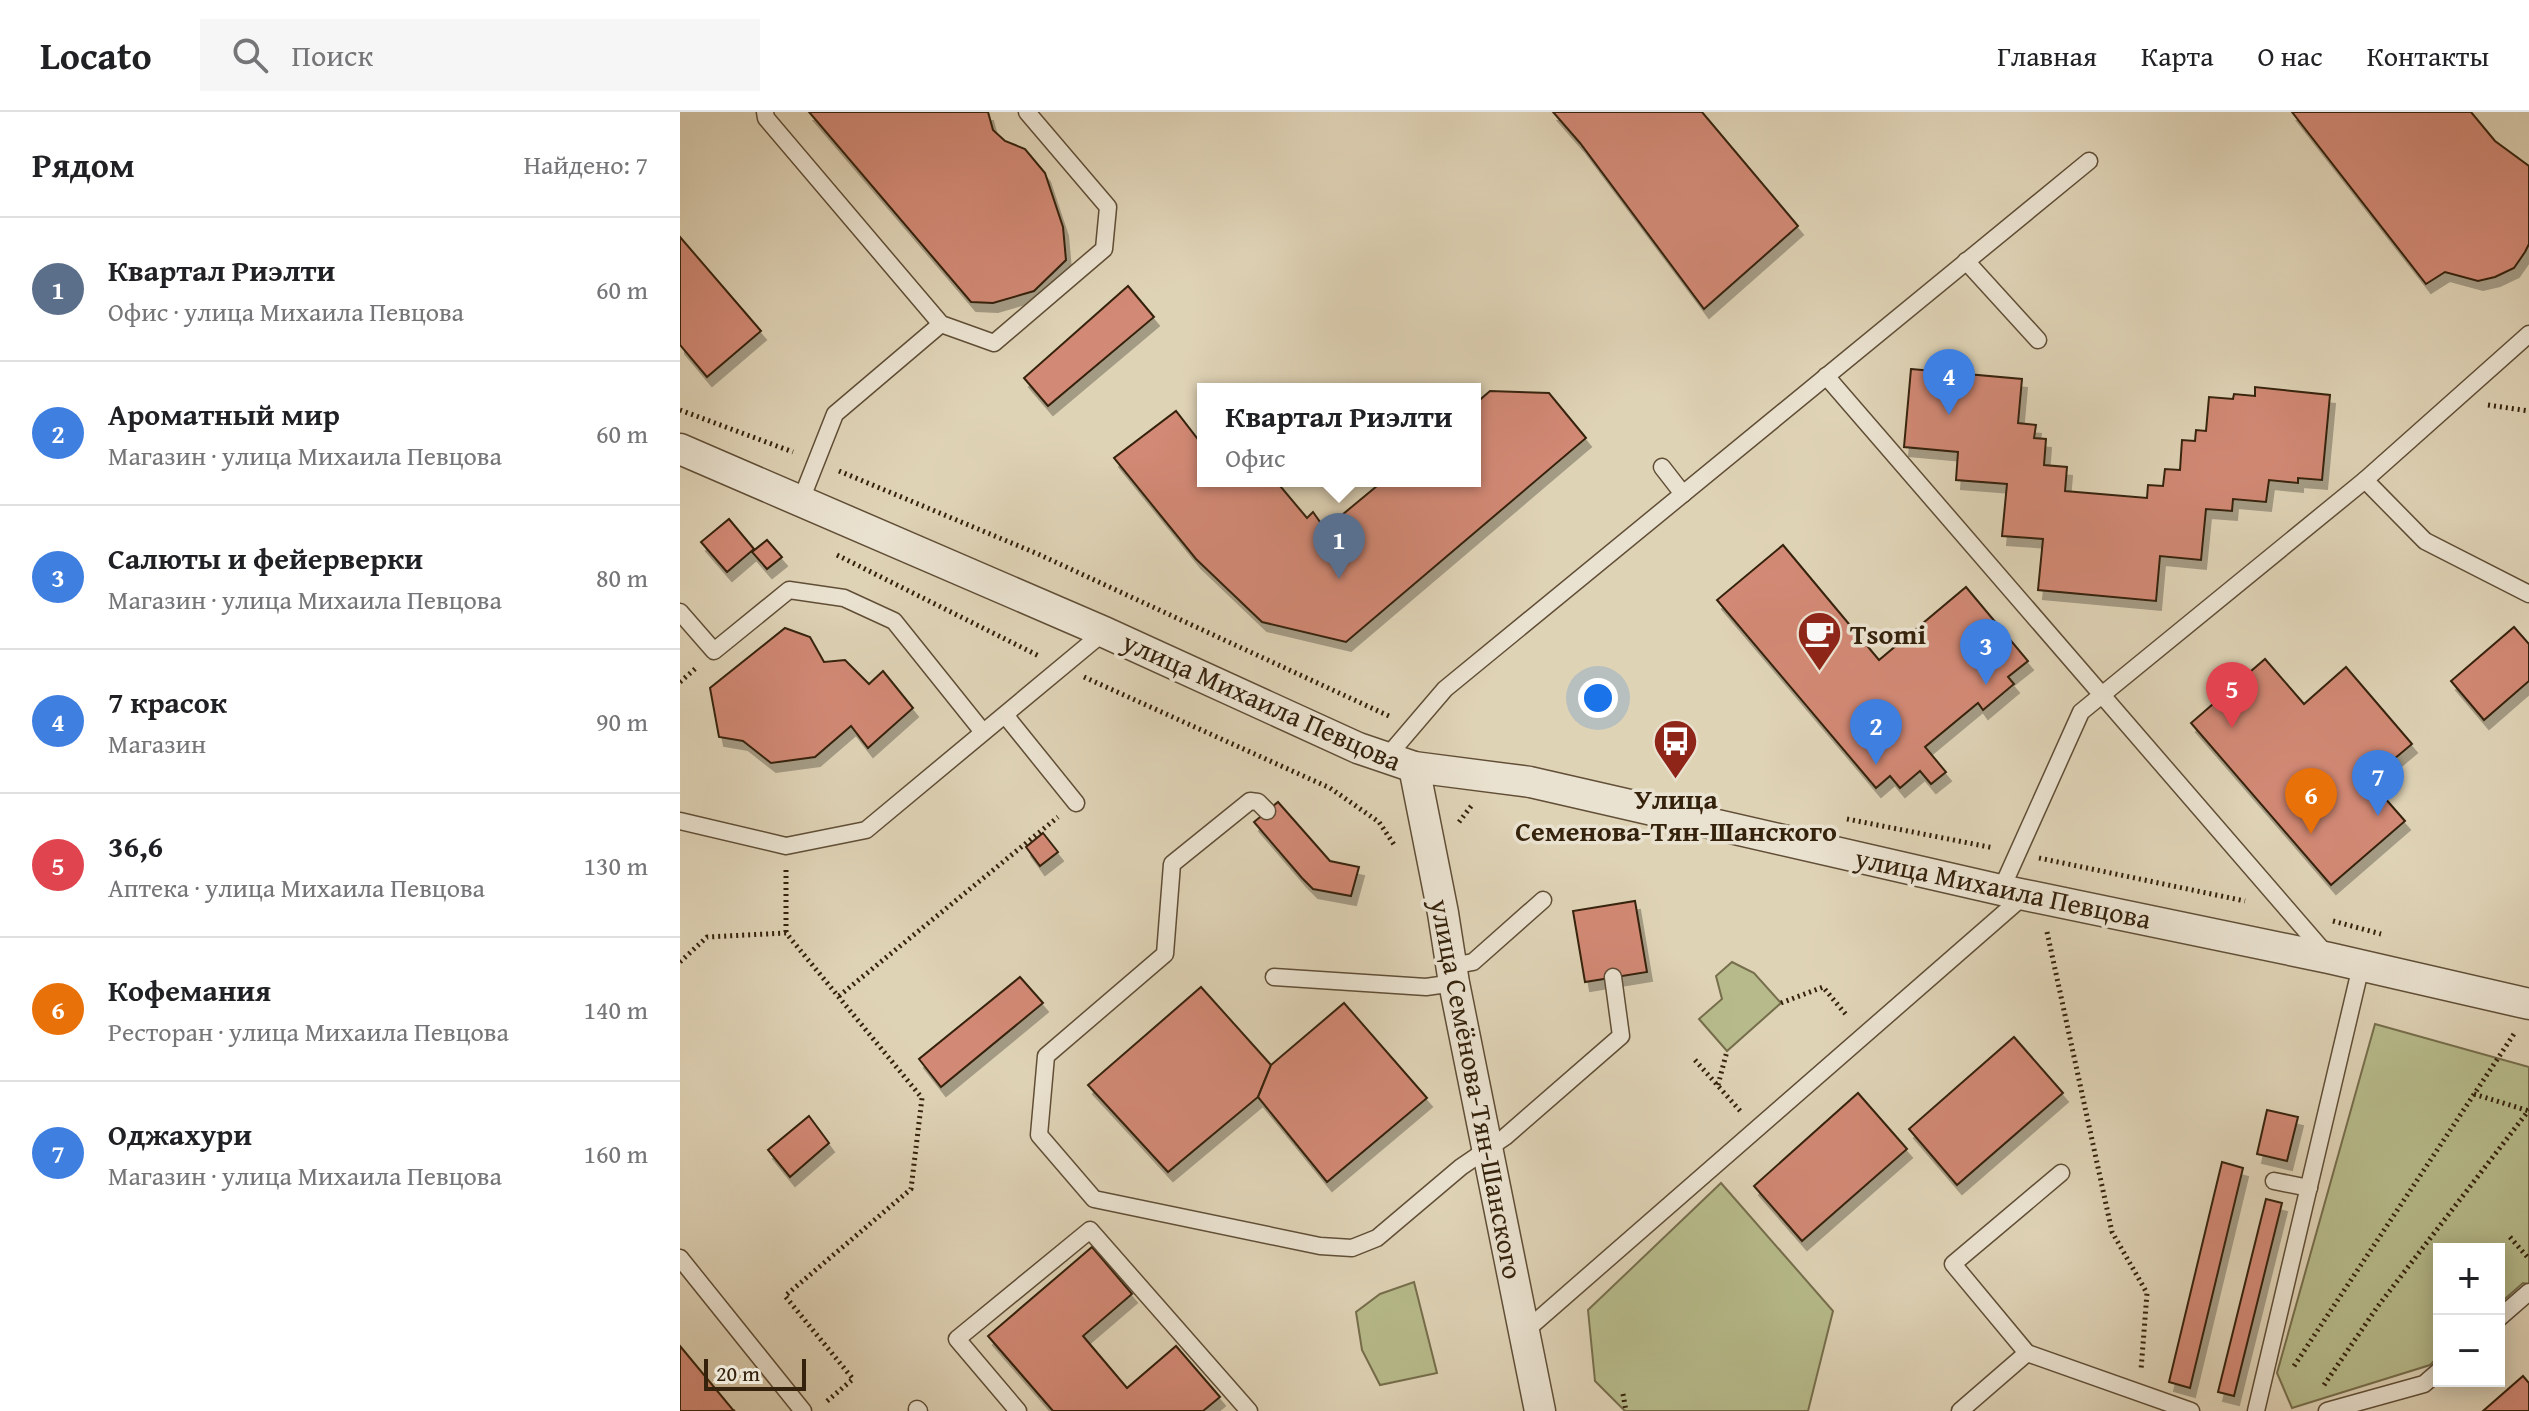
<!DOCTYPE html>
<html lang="ru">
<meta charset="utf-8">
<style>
:root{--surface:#fff;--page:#f6f6f6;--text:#202124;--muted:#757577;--line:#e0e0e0;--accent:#8f2418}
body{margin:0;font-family:"Gentium Book Plus",serif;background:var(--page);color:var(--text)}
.controls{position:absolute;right:24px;bottom:24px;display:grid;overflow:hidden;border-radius:0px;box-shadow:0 4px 20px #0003}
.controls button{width:72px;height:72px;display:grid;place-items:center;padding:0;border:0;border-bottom:2px solid var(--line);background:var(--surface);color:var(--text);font:40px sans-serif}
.scale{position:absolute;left:24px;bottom:20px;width:102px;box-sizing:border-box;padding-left:8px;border:4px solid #35220c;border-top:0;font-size:22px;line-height:28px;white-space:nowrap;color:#35220c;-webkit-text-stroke:6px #eae2d0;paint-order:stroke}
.you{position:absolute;left:918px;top:586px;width:28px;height:28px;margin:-20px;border:6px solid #fff;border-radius:50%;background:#1a73e8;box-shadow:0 0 0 12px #1a73e833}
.badge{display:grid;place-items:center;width:52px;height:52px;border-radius:50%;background:var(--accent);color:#fff;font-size:26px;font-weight:700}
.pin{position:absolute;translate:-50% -66px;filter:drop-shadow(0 2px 4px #0008)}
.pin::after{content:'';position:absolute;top:42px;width:28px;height:24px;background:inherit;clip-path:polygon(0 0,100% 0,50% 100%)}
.popup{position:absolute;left:517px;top:271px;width:284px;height:104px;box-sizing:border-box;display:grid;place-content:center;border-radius:0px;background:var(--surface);filter:drop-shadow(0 2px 6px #0005);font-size:26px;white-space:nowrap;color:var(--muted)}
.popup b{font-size:30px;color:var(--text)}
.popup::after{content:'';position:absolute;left:50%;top:100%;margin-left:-16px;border:16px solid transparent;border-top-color:var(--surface)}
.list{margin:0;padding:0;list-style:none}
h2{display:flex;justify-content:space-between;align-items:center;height:104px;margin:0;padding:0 32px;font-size:34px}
h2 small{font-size:26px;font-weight:400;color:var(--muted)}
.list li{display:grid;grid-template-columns:52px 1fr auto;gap:24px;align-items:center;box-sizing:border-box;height:144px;padding:0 32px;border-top:2px solid var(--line)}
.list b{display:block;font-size:30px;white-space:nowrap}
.list p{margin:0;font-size:26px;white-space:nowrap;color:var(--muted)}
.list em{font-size:26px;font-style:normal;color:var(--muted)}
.icon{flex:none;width:44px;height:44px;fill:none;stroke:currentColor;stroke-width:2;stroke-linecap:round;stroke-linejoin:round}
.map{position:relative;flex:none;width:1849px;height:1299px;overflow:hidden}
header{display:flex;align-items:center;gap:48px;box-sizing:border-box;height:112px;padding:0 40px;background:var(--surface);border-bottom:2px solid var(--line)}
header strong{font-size:38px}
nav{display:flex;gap:44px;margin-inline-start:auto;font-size:28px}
.search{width:560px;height:72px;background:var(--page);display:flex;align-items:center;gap:20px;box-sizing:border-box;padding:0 28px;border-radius:0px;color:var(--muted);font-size:30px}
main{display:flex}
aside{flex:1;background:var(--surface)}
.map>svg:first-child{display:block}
</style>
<header>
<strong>Locato</strong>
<div class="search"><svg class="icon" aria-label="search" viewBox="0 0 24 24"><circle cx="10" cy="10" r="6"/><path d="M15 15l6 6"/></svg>Поиск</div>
<nav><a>Главная</a><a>Карта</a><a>О нас</a><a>Контакты</a></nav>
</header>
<main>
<aside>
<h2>Рядом<small>Найдено: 7</small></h2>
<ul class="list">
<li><span class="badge" style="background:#5c6f8a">1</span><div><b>Квартал Риэлти</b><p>Офис · улица Михаила Певцова</p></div><em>60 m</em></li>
<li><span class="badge" style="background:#3f7fe0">2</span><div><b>Ароматный мир</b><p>Магазин · улица Михаила Певцова</p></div><em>60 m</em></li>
<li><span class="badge" style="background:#3f7fe0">3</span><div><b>Салюты и фейерверки</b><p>Магазин · улица Михаила Певцова</p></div><em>80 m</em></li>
<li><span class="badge" style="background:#3f7fe0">4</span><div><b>7 красок</b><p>Магазин</p></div><em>90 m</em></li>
<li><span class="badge" style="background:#e0444e">5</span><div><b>36,6</b><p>Аптека · улица Михаила Певцова</p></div><em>130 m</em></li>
<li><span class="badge" style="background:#e8710a">6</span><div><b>Кофемания</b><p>Ресторан · улица Михаила Певцова</p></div><em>140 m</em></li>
<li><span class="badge" style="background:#3f7fe0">7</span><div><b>Оджахури</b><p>Магазин · улица Михаила Певцова</p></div><em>160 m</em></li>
</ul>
</aside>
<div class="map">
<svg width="1849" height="1299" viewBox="0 0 1849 1299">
<defs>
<filter id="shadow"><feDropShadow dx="5" dy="9" stdDeviation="0" flood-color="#0004"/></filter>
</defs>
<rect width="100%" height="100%" fill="#dfd3b6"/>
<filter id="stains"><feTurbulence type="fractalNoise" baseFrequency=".0025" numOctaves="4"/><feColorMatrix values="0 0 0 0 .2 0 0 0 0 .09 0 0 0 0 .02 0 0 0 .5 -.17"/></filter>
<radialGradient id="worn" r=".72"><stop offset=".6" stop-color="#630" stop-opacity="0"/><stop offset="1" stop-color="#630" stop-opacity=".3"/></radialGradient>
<g fill="#b7bb8b" stroke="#766e4c" stroke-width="2">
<path d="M1052,850l22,11 27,30 -54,48 -28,-32 23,-20 -6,-23z"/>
<path d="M1695,912l154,43v217l-6,-1 -24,21v-55h-60v107l-9,9 -138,43 -15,-35z"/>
<path d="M1041,1071l112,128 -25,100h-183l-30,-30 -7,-71z"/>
<path d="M734,1170l23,91 -57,12 -18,-35 -6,-38 24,-18z"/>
</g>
<g fill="#d28974" stroke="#35220c" stroke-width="2" filter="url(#shadow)">
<path d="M129,0h179l5,18 12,11 20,8 20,24 18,54 3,33 -32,31 -41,12 -22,-1z"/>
<path d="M873,0h149l96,114 -94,83 -124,-166z"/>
<path d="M1612,0h179l24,29 34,25v78l-4,8 -11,16 -19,9 -17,4 -33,-9 -19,12z"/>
<path d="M0,125l81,94 -54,46 -27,-32z"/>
<path d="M448,174l26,31 -106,89 -24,-28z"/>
<path d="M1231,257l111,10 -4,44 18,2 -2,13 12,1 -2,26 23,2 -2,24 82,7 1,-13 15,1 2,-17 15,1 2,-30 13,1 1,-11 10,1 3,-34 24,2 1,-5 21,2v-9l75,8 -8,85 -24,-2v5l-29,-3 -3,22 -33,-3 -1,12 -26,-2 -5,51 -41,-4 -4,45 -118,-11 5,-51 -41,-3 5,-52 -51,-4 2,-28 -54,-5z"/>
<path d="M810,279l59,2 37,45 -240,204 -84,-20 -66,-63 -82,-101 62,-47 21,27 6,-5v48h73l31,37 6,-6 12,17 58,-48h92v-77z"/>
<path d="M49,407l25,30 -27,23 -26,-30z"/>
<path d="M87,428l15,17 -15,12 -15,-17z"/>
<path d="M1103,433l96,115 87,-73 62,74 -20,16 6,7 -31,26 -5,-7 -53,44 21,25 -15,12 -11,-13 -20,17 -10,-12 -14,12 -159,-188z"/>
<path d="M1834,515l15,17v37l-45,39 -33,-39z"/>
<path d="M105,516l25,9 14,25 21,-2 24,24 14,-13 30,37 -45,40 -17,-22 -36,31 -44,6 -28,-22 -24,-4 -9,-49z"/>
<path d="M1585,547l39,45 42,-37 66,77 -43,36 36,41 -74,64 -140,-162z"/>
<path d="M598,690l52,59 29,6 -8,29 -38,-7 -11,-11 -48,-56z"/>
<path d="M363,721l15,19 -18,14 -14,-19z"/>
<path d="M955,789l12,71 -62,10 -12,-71z"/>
<path d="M340,865l23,26 -102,84 -22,-28z"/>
<path d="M521,875l70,78 -13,32 -90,75 -80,-87z"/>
<path d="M664,891l83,95 -100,84 -69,-85 13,-32z"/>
<path d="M1334,925l49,56 -106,92 -48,-56z"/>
<path d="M1178,981l49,56 -105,92 -48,-55z"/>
<path d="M1587,998l31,7 -11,44 -30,-7z"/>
<path d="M129,1004l20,27 -39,34 -22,-27z"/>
<path d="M1542,1050l21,6 -53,220 -21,-6z"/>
<path d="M1586,1087l16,4 -48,193 -16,-4z"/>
<path d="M412,1135l40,47 -49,42 44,52 49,-42 44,51 -17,14h-150l-65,-75z"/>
<path d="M0,1234l53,64 2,1h-55z"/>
<path d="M1843,1264l6,7v28h-46z"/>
</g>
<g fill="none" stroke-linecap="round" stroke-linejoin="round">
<defs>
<g id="lane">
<path d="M85,0l1,6 175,206 53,19 110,-94 4,-42 -81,-95"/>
<path d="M1286,149l72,79"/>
<path d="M1146,264l500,578"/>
<path d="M982,355l21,27"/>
<path d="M1685,368l60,61 104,53"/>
<path d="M121,388l34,-86 106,-90"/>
<path d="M0,500l34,39 75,-61 55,8 50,23 89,111"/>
<path d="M325,603l71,88"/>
<path d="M706,646l59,-69 644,-528"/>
<path d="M587,699l-9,-9 -8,-1 -78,63 -7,90 -119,102 -7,79 55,64 226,47 32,2 25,-10 84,-71 44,-30 116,-101 -8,-59"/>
<path d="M0,709l106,25 80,-16 238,-198"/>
<path d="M1321,778l80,-178 284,-232 164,-146"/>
<path d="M771,854l22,-4 70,-62"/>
<path d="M594,865l152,10 28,-4"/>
<path d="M1594,1069l35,7"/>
<path d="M0,1146l123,153"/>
<path d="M1819,1206l30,-26"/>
<path d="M844,1220l502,-438"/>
<path d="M1347,1241l-74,-89 108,-91"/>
<path d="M237,1297l2,2"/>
<path d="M338,1299l-61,-72 133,-109 159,181"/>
<path d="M1280,1299l67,-58 164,58"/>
<path d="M1576,1299l105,-445"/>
<path d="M1647,1299l97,-27 15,-13"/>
</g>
<g id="street">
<path d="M0,337l424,183 254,116 56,19 116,15 471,108 328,68 200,46"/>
<path d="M734,655l29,146 11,70 86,428"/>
</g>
</defs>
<use href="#lane" stroke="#604e36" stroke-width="19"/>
<use href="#street" stroke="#604e36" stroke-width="33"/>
<g stroke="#35220c" stroke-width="5" stroke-dasharray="2 4" stroke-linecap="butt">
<path d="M1808,293l41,6"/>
<path d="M0,298l113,42"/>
<path d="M159,359l199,83 351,162"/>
<path d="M157,443l202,101"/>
<path d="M404,565l246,111 49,34 16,24"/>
<path d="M0,570l16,-14"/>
<path d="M1167,707l147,29"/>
<path d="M779,710l13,-17"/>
<path d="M1359,746l206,43"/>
<path d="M106,758v63"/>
<path d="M1653,809l48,13"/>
<path d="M1367,820l65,300 35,61 -6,77"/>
<path d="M0,850l27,-25 79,-4 136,165 -11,91 -126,107 68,83 -27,23"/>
<path d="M159,884l219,-179"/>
<path d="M1101,891l42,-16 25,30"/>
<path d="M1015,948l47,53"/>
<path d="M1038,973l9,-34"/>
<path d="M1794,982l55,17"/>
<path d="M1830,1125l19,22"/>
<path d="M1614,1254l220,-332"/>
<path d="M1644,1273l54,-79 151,-196"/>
<path d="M943,1282l3,17"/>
</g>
<use href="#lane" stroke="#eae2d0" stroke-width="16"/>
<use href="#street" stroke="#eae2d0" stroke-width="30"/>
</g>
<defs>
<symbol id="cafe-pin" viewBox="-11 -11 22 30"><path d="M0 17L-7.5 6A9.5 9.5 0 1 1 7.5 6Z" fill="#8f2418" stroke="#eae2d0"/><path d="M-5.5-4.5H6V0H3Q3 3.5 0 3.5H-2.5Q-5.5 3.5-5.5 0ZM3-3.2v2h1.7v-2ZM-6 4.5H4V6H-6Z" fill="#fff"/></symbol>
<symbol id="bus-pin" viewBox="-11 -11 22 30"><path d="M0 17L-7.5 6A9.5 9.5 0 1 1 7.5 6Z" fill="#8f2418" stroke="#eae2d0"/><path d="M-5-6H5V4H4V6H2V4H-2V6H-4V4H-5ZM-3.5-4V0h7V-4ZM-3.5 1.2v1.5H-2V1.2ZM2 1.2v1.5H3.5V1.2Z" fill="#fff"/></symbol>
</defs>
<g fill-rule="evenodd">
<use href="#cafe-pin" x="1114" y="496" width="51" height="69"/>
<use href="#bus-pin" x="970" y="604" width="51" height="69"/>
</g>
<g text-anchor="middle" stroke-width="7" stroke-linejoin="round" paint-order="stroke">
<g font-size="28" font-weight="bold" fill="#35220c" stroke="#eae2d0" text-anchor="start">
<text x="1170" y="532">Tsomi</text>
<text x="996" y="697" text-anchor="middle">Улица<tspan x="996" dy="32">Семенова-Тян-Шанского</tspan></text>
</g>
<g font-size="28" fill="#35220c" stroke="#eae2d0">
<text transform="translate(582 589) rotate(24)" y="10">улица Михаила Певцова</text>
<text transform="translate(1323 776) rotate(12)" y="10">улица Михаила Певцова</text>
<text transform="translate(797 977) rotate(79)" y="10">улица Семёнова-Тян-Шанского</text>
</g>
</g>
<rect width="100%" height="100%" filter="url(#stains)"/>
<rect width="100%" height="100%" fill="url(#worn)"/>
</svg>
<div class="controls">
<button>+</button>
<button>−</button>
</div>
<div class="scale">20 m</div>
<div class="you"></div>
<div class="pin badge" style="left:659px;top:467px;background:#5c6f8a">1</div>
<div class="popup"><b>Квартал Риэлти</b>Офис</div>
<div class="pin badge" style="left:1196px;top:653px;background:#3f7fe0">2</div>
<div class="pin badge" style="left:1306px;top:573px;background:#3f7fe0">3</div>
<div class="pin badge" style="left:1269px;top:303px;background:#3f7fe0">4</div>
<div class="pin badge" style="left:1552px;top:616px;background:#e0444e">5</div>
<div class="pin badge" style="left:1631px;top:722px;background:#e8710a">6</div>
<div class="pin badge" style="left:1698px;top:704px;background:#3f7fe0">7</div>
</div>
</main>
